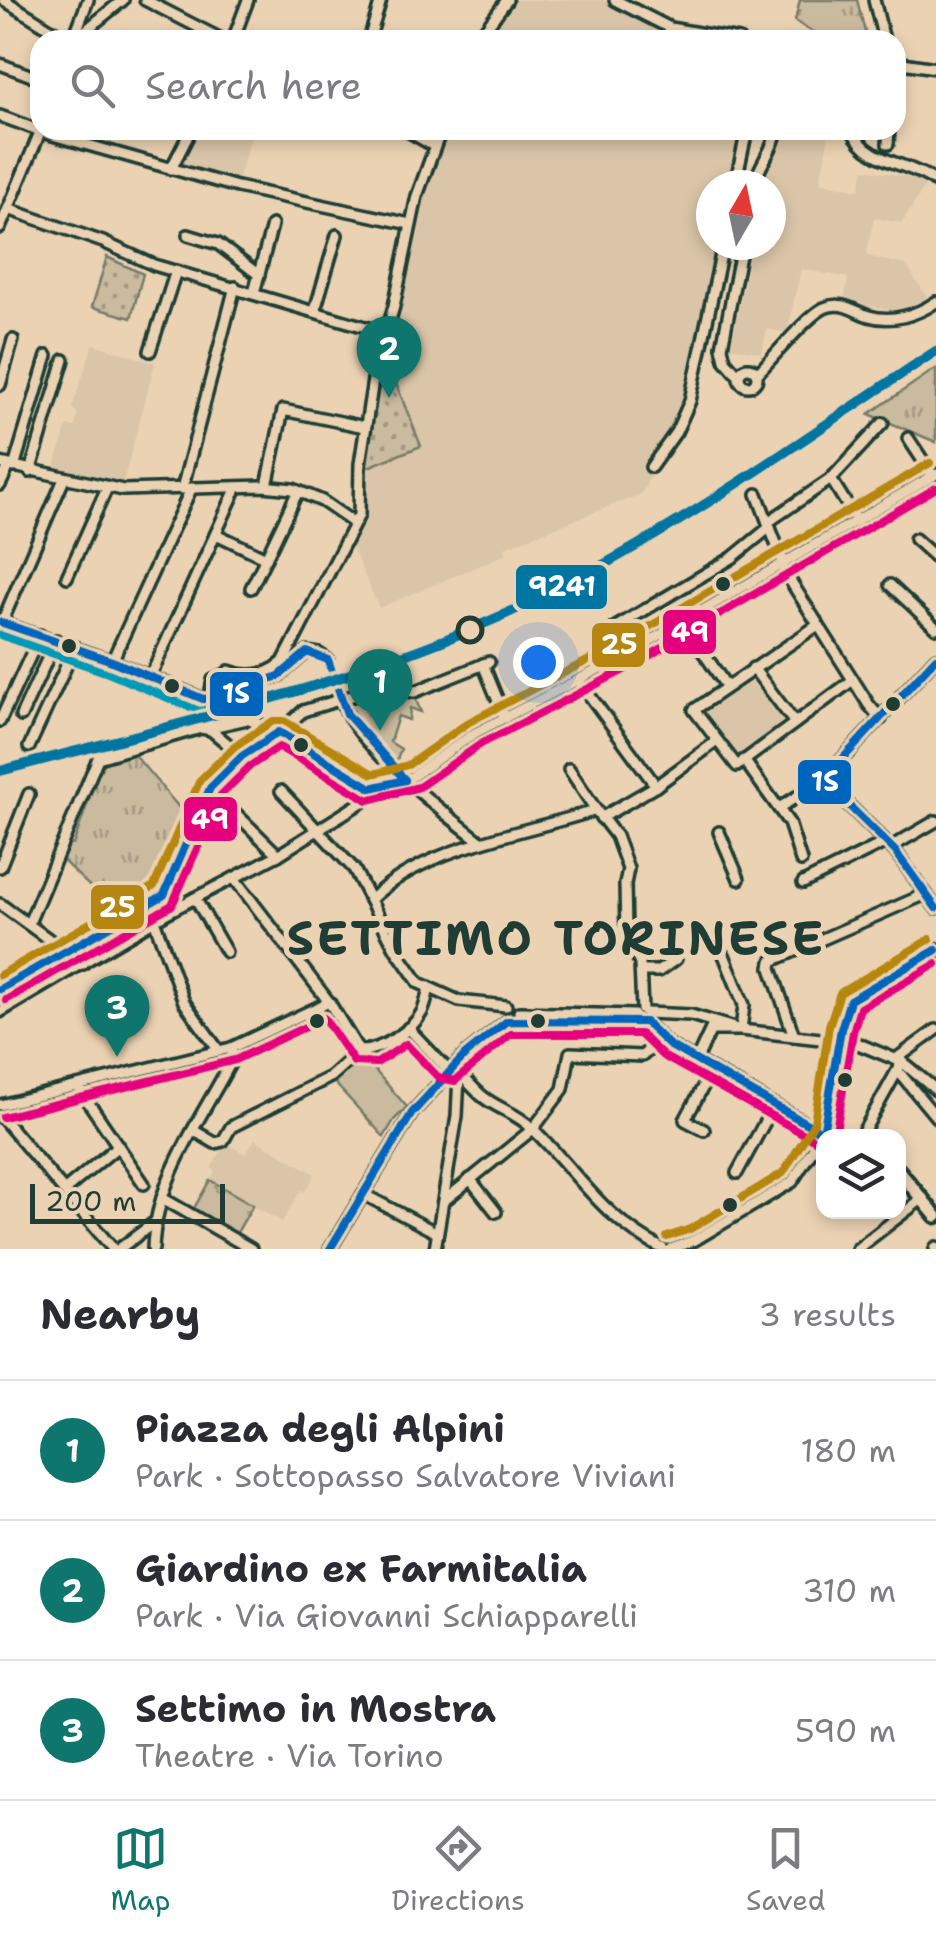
<!DOCTYPE html>
<meta charset="utf-8">
<style>
:root{--surface:#fff;--page:#f2f2f3;--text:#2b2b33;--muted:#7c7c81;--line:#e1e1e2;--accent:#0f766e}
body{margin:0;font-family:"Shantell Sans",sans-serif;background:var(--page);color:var(--text)}
.controls{position:absolute;right:30px;bottom:30px;display:grid;overflow:hidden;border-radius:20px;box-shadow:0 5px 15px #0003}
.controls button{width:90px;height:90px;display:grid;place-items:center;padding:0;border:0;border-bottom:2px solid var(--line);background:var(--surface);color:var(--text);font:50px sans-serif}
.compass{position:absolute;left:696px;top:170px;width:90px;height:90px;border-radius:50%;background:var(--surface);box-shadow:0 5px 15px #0003;rotate:9deg}
.scale{position:absolute;left:30px;bottom:25px;width:195px;box-sizing:border-box;padding-left:10px;border:5px solid #1f3d34;border-top:0;font-size:28px;line-height:35px;white-space:nowrap;color:#1f3d34;-webkit-text-stroke:8px #ebd2b3;paint-order:stroke}
.you{position:absolute;left:538px;top:662px;width:35px;height:35px;margin:-25px;border:8px solid #fff;border-radius:50%;background:#1a73e8;box-shadow:0 0 0 15px #1a73e833}
.badge{display:grid;place-items:center;width:65px;height:65px;border-radius:50%;background:var(--accent);color:#fff;font-size:32px;font-weight:700}
.pin{position:absolute;translate:-50% -82px;filter:drop-shadow(0 2px 5px #0008)}
.pin::after{content:'';position:absolute;top:52px;width:35px;height:30px;background:inherit;clip-path:polygon(0 0,100% 0,50% 100%)}
.list{margin:0;padding:0;list-style:none}
h2{display:flex;justify-content:space-between;align-items:center;height:130px;margin:0;padding:0 40px;font-size:42px}
h2 small{font-size:32px;font-weight:400;color:var(--muted)}
.list li{display:grid;grid-template-columns:65px 1fr auto;gap:30px;align-items:center;box-sizing:border-box;height:140px;padding:0 40px;border-top:2px solid var(--line)}
.list b{display:block;font-size:38px;white-space:nowrap}
.list p{margin:0;font-size:32px;white-space:nowrap;color:var(--muted)}
.list em{font-size:32px;font-style:normal;color:var(--muted)}
.icon{flex:none;width:55px;height:55px;fill:none;stroke:currentColor;stroke-width:2;stroke-linecap:round;stroke-linejoin:round}
.map{position:relative;flex:none;width:936px;height:1249px;overflow:hidden}
.search{position:absolute;background:var(--surface);box-shadow:0 5px 15px #0003;left:30px;right:30px;top:30px;height:110px;display:flex;align-items:center;gap:25px;box-sizing:border-box;padding:0 35px;border-radius:30px;color:var(--muted);font-size:38px}
.sheet{height:550px;background:var(--surface)}
nav{display:flex;justify-content:space-around;align-items:center;box-sizing:border-box;height:140px;border-top:2px solid var(--line);background:var(--surface);font-size:28px;color:var(--muted)}
nav a{display:grid;justify-items:center;gap:5px}
nav .on{color:var(--accent)}
.map>svg:first-child{display:block}
</style>
<div class="map">
<svg width="936" height="1249" viewBox="0 0 936 1249">
<defs>
<pattern id="grass-dots" width="8" height="8" patternUnits="userSpaceOnUse" patternTransform="scale(2.5)"><rect width="8" height="8" fill="#caba9e"/><path d="M2 2h.1M6 6h.1" fill="none" stroke="#a39882" stroke-width="1.8" stroke-linecap="round"/></pattern>
<pattern id="park-tufts" width="24" height="20" patternUnits="userSpaceOnUse" patternTransform="scale(2.5)"><rect width="24" height="20" fill="#caba9e"/><path d="M3 7l-1-3M5 7V3M7 7l1-3M15 17l-1-3M17 17v-4M19 17l1-3" fill="none" stroke="#a39882"/></pattern>
</defs>
<rect width="100%" height="100%" fill="#ebd2b3"/>
<filter id="ink" filterUnits="userSpaceOnUse"><feTurbulence type="fractalNoise" baseFrequency=".01" numOctaves="2"/><feDisplacementMap in="SourceGraphic" scale="20" xChannelSelector="R" yChannelSelector="G"/><feConvolveMatrix kernelMatrix="1 2 1 2 8 2 1 2 1" color-interpolation-filters="sRGB"/></filter>
<g filter="url(#ink)">
<g fill="#dac5a8">
<path d="M516,0h87l64,31 41,9h-221z"/>
<path d="M196,130h45l11,4 -15,48 -60,-17z"/>
<path d="M447,130h294l-10,55h-20v60h9l-32,153 -13,33 -34,63 -136,53 1,7 -127,54 -30,-68 12,-19 2,-52 20,-118 38,-159z"/>
<path d="M780,130h50l-10,52 39,8 5,-21 64,12 -26,42 -28,-5 -8,38 40,9 25,38 -26,10 -61,-12 4,-23 -47,-9 -14,64 -20,-4 -5,24 -31,-6 19,-93 -7,-3 1,-6h27v-60h-15l4,-13 15,-23z"/>
<path d="M93,344l62,19 -33,123 -69,-13 14,-47 8,1 3,-13 -6,-6z"/>
<path d="M748,677l37,45 -47,36 -36,-46z"/>
<path d="M255,1139l60,35 -10,18 -4,-2 -19,32 -72,-42 5,-9 -4,-3 15,-25 19,11z"/>
</g>
<g fill="url(#grass-dots)" stroke="#747c69" stroke-width="2.5">
<path d="M107,257l36,17 -12,44 -39,-11z"/>
<path d="M383,351l38,95 -58,23z"/>
</g>
<g fill="url(#park-tufts)" stroke="#747c69" stroke-width="2.5">
<path d="M800,0h57l10,40c-33,0 -44,1 -72,-19z"/>
<path d="M936,369v73l-67,-28 60,-41z"/>
<path d="M386,690l28,5 7,17 -11,-4 -1,12 -11,-4 -8,26 11,7 -6,16 -40,-48 -7,-17z"/>
<path d="M132,752l55,65 -25,54 -22,27 -11,-6 -21,12 -47,-45 6,-16 6,2 28,-80 5,-6z"/>
<path d="M210,1180l43,25 -18,31 -42,-26z"/>
</g>
<path fill="#caba9e" stroke="#747c69" stroke-width="2.5" d="M363,1057l44,50 -13,13 -10,17 -50,-55z"/>
<g fill="none" stroke-linecap="round" stroke-linejoin="round">
<path stroke="#c2b49a" stroke-width="9" stroke-dasharray="9 4.5" stroke-linecap="butt" d="M328,660l14,43"/>
<defs>
<g id="minor">
<path d="M4,0l64,40"/>
<path d="M145,0l78,40"/>
<path d="M615,0l55,28 69,12"/>
<path d="M874,0l10,40"/>
<path d="M73,40l15,-40"/>
<path d="M74,40l49,-40"/>
<path d="M233,40l15,-40"/>
<path d="M369,40l12,-40"/>
<path d="M477,40l30,-40"/>
<path d="M896,62l40,6"/>
<path d="M0,64l40,15"/>
<path d="M0,116l49,18 188,53 173,37"/>
<path d="M406,130l28,16"/>
<path d="M852,130c17,35 56,31 84,52"/>
<path d="M888,144l1,-14"/>
<path d="M171,169l20,-39"/>
<path d="M735,185l12,-55"/>
<path d="M754,185c5,-21 19,-34 23,-55"/>
<path d="M8,209l95,33 51,23 232,68"/>
<path d="M0,228l41,-98"/>
<path d="M188,235l30,9 41,31"/>
<path d="M254,293l18,-68"/>
<path d="M315,310l22,-75"/>
<path d="M150,351l26,-80"/>
<circle cx="748" cy="377" r="9"/>
<path d="M757,374c16,-16 49,-57 67,-66 18,-8 29,3 45,8 23,7 48,-1 67,-14"/>
<path d="M739,376l-14,-16 -3,-13 20,-102"/>
<path d="M0,385l13,-45"/>
<path d="M908,438l25,38"/>
<path d="M0,463l123,27 140,-4 30,3 29,12 32,22"/>
<path d="M14,467l33,-111"/>
<path d="M651,467l25,-35 14,-31 33,-156"/>
<path d="M30,472l34,-112"/>
<path d="M0,485l9,-19"/>
<path d="M267,486l16,-76 82,17"/>
<path d="M182,489l53,-202"/>
<path d="M757,494l27,70"/>
<path d="M857,521l-26,-42 52,-56"/>
<path d="M768,522l63,-43"/>
<path d="M216,534l50,24 -15,30"/>
<path d="M915,539l21,19"/>
<path d="M266,558l32,-67"/>
<path d="M781,566l88,139 12,14"/>
<path d="M67,577l40,-89"/>
<path d="M890,585l46,43"/>
<path d="M0,622l112,39 91,38 31,-4 17,-10 28,-9 28,-24 12,2 9,6"/>
<path d="M2,622l62,-143"/>
<path d="M683,622l43,64"/>
<path d="M818,625l-124,85 43,56 116,-86"/>
<path d="M616,627l116,-69 38,-31"/>
<path d="M112,661l79,-172"/>
<path d="M483,664l22,54"/>
<path d="M753,668l42,55"/>
<path d="M151,675l86,-188"/>
<path d="M222,677l7,-6c19,7 37,6 54,-9l76,-147 1,-51 13,-84 21,-74 23,-110 24,-66"/>
<path d="M579,681l77,105"/>
<path d="M211,690l2,-10 9,-3 9,8 -2,9"/>
<path d="M342,703c19,47 100,108 139,139"/>
<path d="M21,716l35,-76"/>
<path d="M0,721l40,-86"/>
<path d="M207,728l40,-9 32,13 92,56 12,-2"/>
<path d="M29,747l46,-100"/>
<path d="M744,760l45,63 12,38"/>
<path d="M569,769l27,41"/>
<path d="M823,780l72,71 41,57"/>
<path d="M210,788l68,67"/>
<path d="M281,791l73,78 42,81 23,33 40,18 47,5"/>
<path d="M779,808l44,-28 113,-122"/>
<path d="M601,818l55,-32 61,-45"/>
<path d="M719,832l20,47"/>
<path d="M891,847l45,-26"/>
<path d="M0,867l29,-73"/>
<path d="M234,878l95,124 30,49c20,1 53,-20 63,-39 4,-7 5,-16 7,-25"/>
<path d="M803,883l83,-41"/>
<path d="M195,898l31,54"/>
<path d="M370,900c56,-55 154,-66 226,-90l20,26 12,33 -3,15 1,48 14,32 2,46"/>
<path d="M0,904l83,60"/>
<path d="M170,911l108,-56 92,-58 43,-21 62,-43 149,-77 312,-182"/>
<path d="M154,920l30,82 35,49"/>
<path d="M29,923l69,-165 103,-30 10,2 31,26"/>
<path d="M641,971h18l17,-12"/>
<path d="M0,989l164,-94 46,-107 32,-32 33,-19 28,-26 75,-23 36,4 75,-30"/>
<path d="M0,1012l170,-101 -6,-16"/>
<path d="M519,1012l115,3"/>
<path d="M647,1013l44,2 50,15 115,13 46,19 34,28"/>
<path d="M507,1021l138,1"/>
<path d="M645,1022l24,23 154,88 -31,49 -97,58 -24,9"/>
<path d="M408,1028l38,40c14,2 24,18 36,28 17,14 32,15 51,33 47,46 68,88 130,120"/>
<path d="M711,1030h30l3,-25 -20,-50"/>
<path d="M794,1036l-23,-68 1,-7 154,-67"/>
<path d="M896,1059l40,-29"/>
<path d="M696,1061l16,-34"/>
<path d="M898,1071l38,46"/>
<path d="M78,1087l66,97"/>
<path d="M0,1105l231,-57 98,-46"/>
<path d="M0,1115l113,134"/>
<path d="M193,1130l22,13 8,-2 8,-14 99,-50 29,-26"/>
<path d="M704,1130l-19,-10 27,-50"/>
<path d="M861,1136l41,-74"/>
<path d="M737,1173l37,-68"/>
<path d="M470,1179l26,33"/>
<path d="M64,1191l54,-45"/>
<path d="M363,1194l74,39"/>
<path d="M162,1198l89,51"/>
<path d="M445,1200l88,-71 30,-40 7,-36 72,3 8,-7"/>
<path d="M119,1249l36,-27"/>
<path d="M153,1249c2,-70 49,-131 80,-191l-2,-10"/>
<path d="M330,1249l82,-136 54,-59 41,-33"/>
<path d="M435,1249l22,-133 2,-41"/>
<path d="M857,1249l66,-51"/>
<path d="M935,1249l1,-2"/>
</g>
<g id="major">
<path d="M829,1136l-6,-3 22,-125 12,-13 79,-45"/>
<path d="M898,1170l38,46"/>
</g>
</defs>
<use href="#minor" stroke="#1f3d34" stroke-width="16"/>
<use href="#major" stroke="#1f3d34" stroke-width="19"/>
<use href="#minor" stroke="#ebd2b3" stroke-width="9"/>
<use href="#major" stroke="#ebd2b3" stroke-width="11"/>
<defs>
<g id="bus-1">
<path d="M0,622l112,39 91,38 31,-4 17,-10 28,-9 28,-24 21,8 19,54 58,66"/>
<path d="M936,658l-113,122 72,71 41,57"/>
<path d="M0,989l164,-94 46,-107 32,-32 37,-24 92,56 34,-8"/>
<path d="M330,1249l82,-136 54,-59 41,-33 138,1 24,23 154,88 18,-104 9,-29 86,-50"/>
</g>
<g id="bus-2">
<path d="M6,1000l166,-95 49,-110 29,-29 29,-19 89,53 51,-13 62,-43 149,-77 306,-179"/>
<path d="M3,1117l232,-57 89,-42 30,44 23,1 29,-19 33,34 16,3 56,-47h129l23,22 161,89"/>
<path d="M835,1136l18,-104 7,-24 76,-44"/>
</g>
<g id="bus-3">
<path d="M0,975l154,-89 46,-106 35,-34 38,-25h11l89,53 35,-9 61,-43 149,-77 312,-182"/>
<path d="M667,1237l23,-8 93,-56 31,-50 15,-97 11,-33 90,-54"/>
</g>
<path id="bus-4" d="M0,635l108,38 91,38 32,-5"/>
</defs>
<use href="#bus-1" stroke="#ebd2b3" stroke-width="15"/>
<use href="#bus-2" stroke="#ebd2b3" stroke-width="15"/>
<use href="#bus-3" stroke="#ebd2b3" stroke-width="15"/>
<use href="#bus-4" stroke="#ebd2b3" stroke-width="15"/>
<use href="#bus-1" stroke="#0065bd" stroke-width="8"/>
<use href="#bus-2" stroke="#e5007d" stroke-width="8"/>
<use href="#bus-3" stroke="#b68610" stroke-width="8"/>
<use href="#bus-4" stroke="#0599b7" stroke-width="8"/>
<defs>
<path id="rail-1" d="M0,771c177,-47 359,-87 525,-166 146,-69 277,-166 411,-254"/>
</defs>
<use href="#rail-1" stroke="#ebd2b3" stroke-width="18"/>
<use href="#rail-1" stroke="#0075a1" stroke-width="10"/>
</g>
</g>
<g fill="#1f3d34" stroke="#ebd2b3" stroke-width="4">
<circle cx="723" cy="584" r="9"/>
<circle cx="69" cy="646" r="9"/>
<circle cx="172" cy="686" r="9"/>
<circle cx="893" cy="704" r="9"/>
<circle cx="301" cy="745" r="9"/>
<circle cx="317" cy="1021" r="9"/>
<circle cx="538" cy="1021" r="9"/>
<circle cx="845" cy="1080" r="9"/>
<circle cx="730" cy="1205" r="9"/>
</g>
<circle fill="#ebd2b3" stroke="#1f3d34" stroke-width="5" cx="470" cy="630" r="12"/>
<g text-anchor="middle" stroke-width="10" stroke-linejoin="round" paint-order="stroke">
<g font-size="48" font-weight="bold" letter-spacing="2.5" fill="#1f3d34" stroke="#ebd2b3">
<text x="556" y="955">SETTIMO TORINESE</text>
</g>
</g>
<g stroke="#ebd2b3" stroke-width="4">
<rect x="514" y="563" width="95" height="48" rx="10" fill="#0075a1"/>
<rect x="661" y="608" width="57" height="48" rx="10" fill="#e5007d"/>
<rect x="590" y="621" width="57" height="48" rx="10" fill="#b68610"/>
<rect x="208" y="670" width="57" height="48" rx="10" fill="#0065bd"/>
<rect x="796" y="758" width="57" height="48" rx="10" fill="#0065bd"/>
<rect x="182" y="795" width="57" height="48" rx="10" fill="#e5007d"/>
<rect x="89" y="883" width="57" height="48" rx="10" fill="#b68610"/>
</g>
<g font-size="28" text-anchor="middle" font-weight="bold" fill="#fff">
<text x="562" y="596">9241</text>
<text x="690" y="642">49</text>
<text x="619" y="654">25</text>
<text x="236" y="703">1S</text>
<text x="825" y="791">1S</text>
<text x="210" y="829">49</text>
<text x="117" y="917">25</text>
</g>
</svg>
<div class="controls">
<button><svg class="icon" aria-label="layers" viewBox="0 0 24 24"><path d="M12 4l9 5-9 5-9-5zM3 14l9 5 9-5"/></svg></button>
</div>
<svg class="compass" viewBox="-18 -18 36 36"><path d="M0-13l5 13h-10z" fill="#e53935"/><path d="M0 13l5-13h-10z" fill="#7c7c81"/></svg>
<div class="scale">200 m</div>
<div class="you"></div>
<div class="pin badge" style="left:380px;top:731px">1</div>
<div class="pin badge" style="left:389px;top:398px">2</div>
<div class="pin badge" style="left:117px;top:1057px">3</div>
<div class="search"><svg class="icon" aria-label="search" viewBox="0 0 24 24"><circle cx="10" cy="10" r="6"/><path d="M15 15l6 6"/></svg>Search here</div>
</div>
<section class="sheet">
<h2>Nearby<small>3 results</small></h2>
<ul class="list">
<li><span class="badge">1</span><div><b>Piazza degli Alpini</b><p>Park · Sottopasso Salvatore Viviani</p></div><em>180 m</em></li>
<li><span class="badge">2</span><div><b>Giardino ex Farmitalia</b><p>Park · Via Giovanni Schiapparelli</p></div><em>310 m</em></li>
<li><span class="badge">3</span><div><b>Settimo in Mostra</b><p>Theatre · Via Torino</p></div><em>590 m</em></li>
</ul>
</section>
<nav>
<a class="on"><svg class="icon" aria-label="map" viewBox="0 0 24 24"><path d="M3 6l6-2 6 2 6-2v14l-6 2-6-2-6 2zM9 4v14M15 6v14"/></svg>Map</a>
<a><svg class="icon" aria-label="directions" viewBox="0 0 24 24"><path d="M12 3l9 9-9 9-9-9zM9 14v-3h6M13 9l2 2-2 2"/></svg>Directions</a>
<a><svg class="icon" aria-label="saved" viewBox="0 0 24 24"><path d="M7 4h10v16l-5-4-5 4z"/></svg>Saved</a>
</nav>
